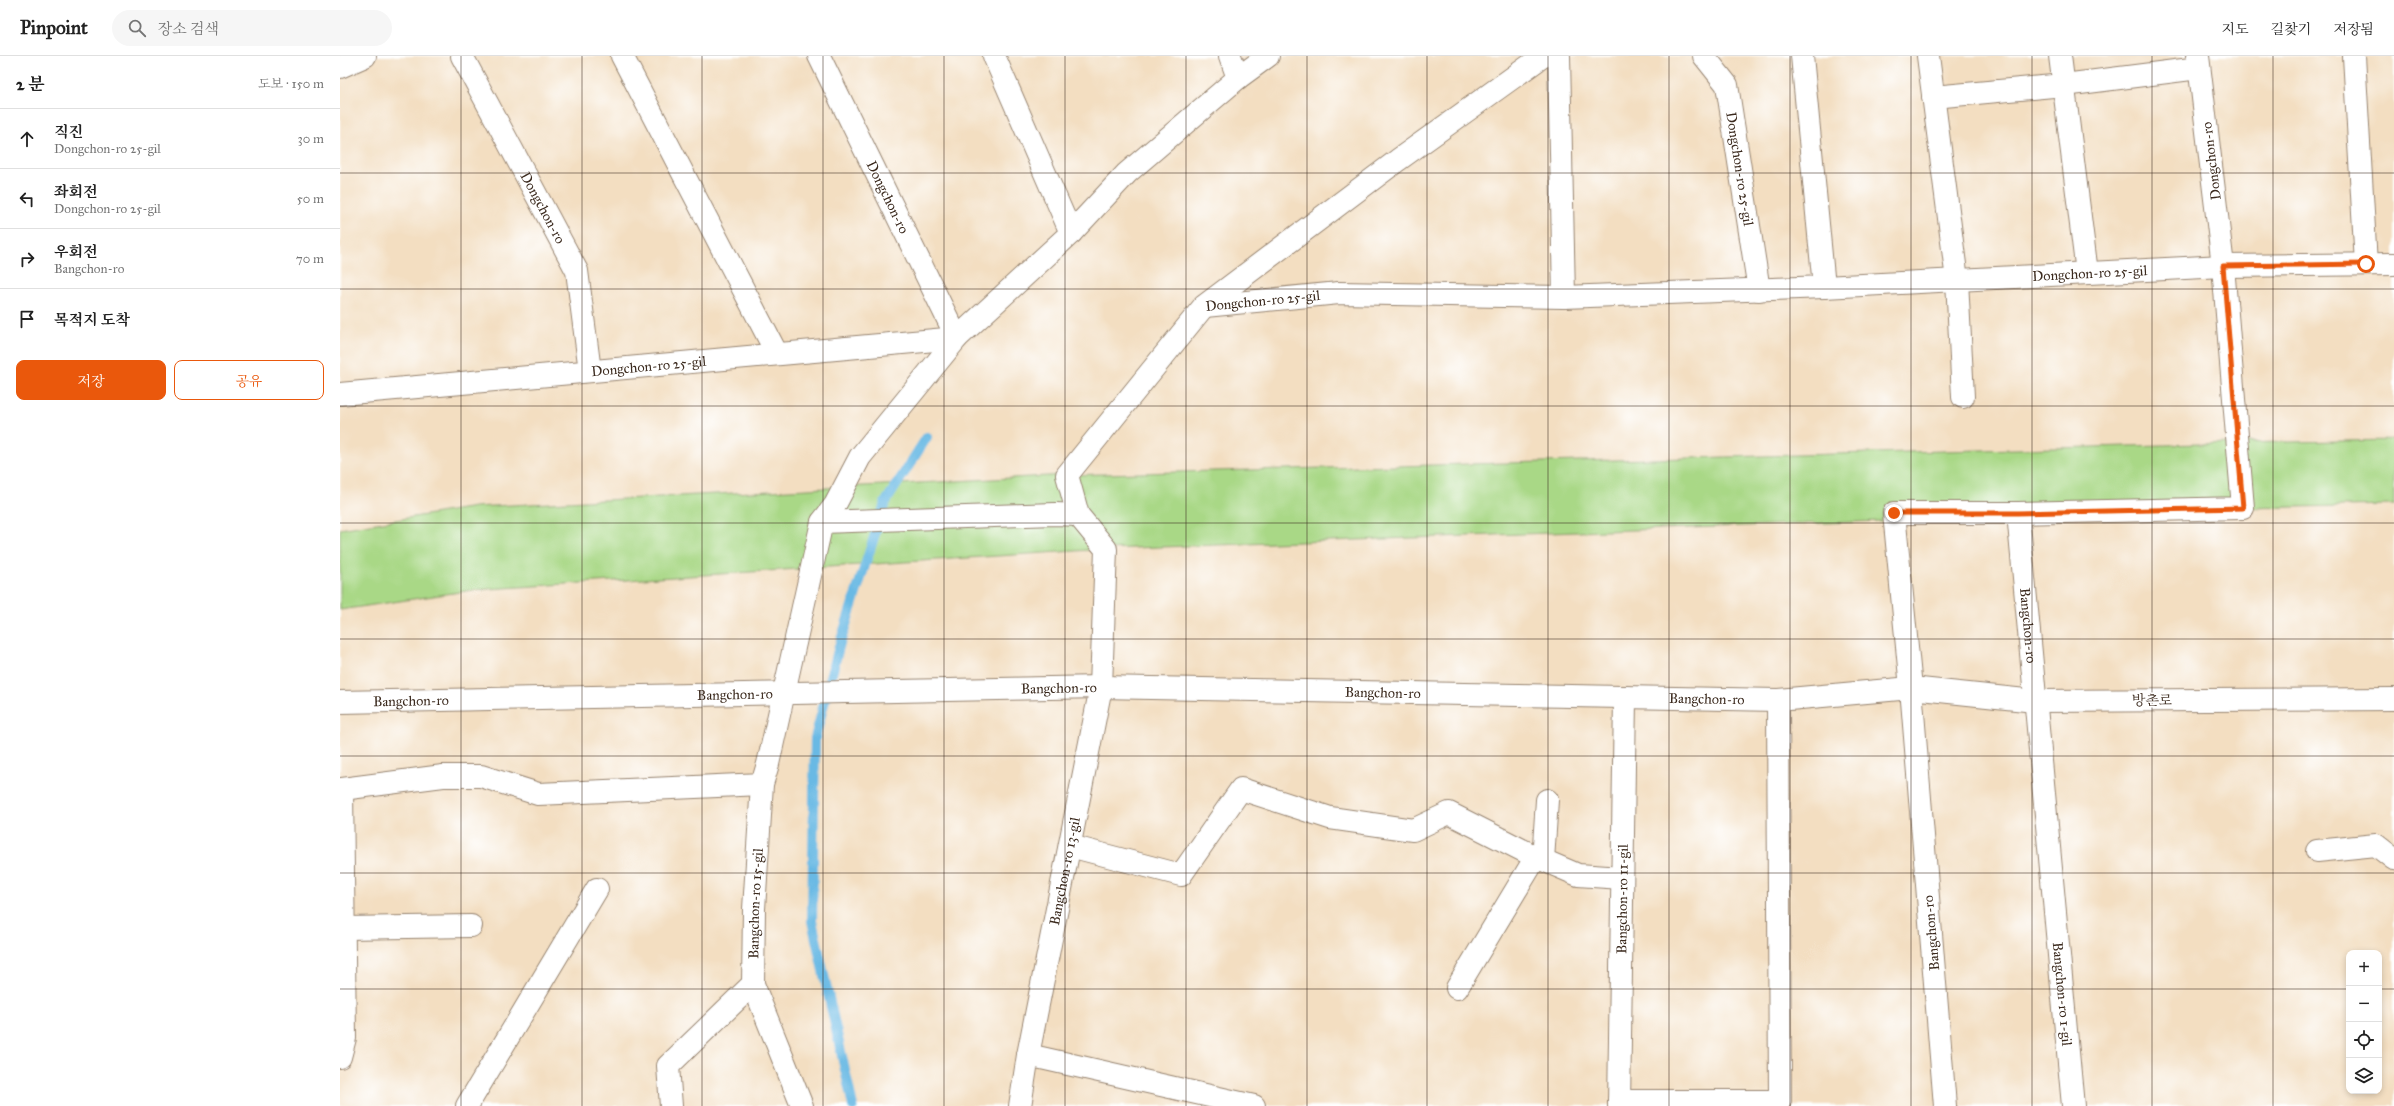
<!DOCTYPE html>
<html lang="ko">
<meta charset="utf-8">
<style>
:root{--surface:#fff;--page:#f6f6f6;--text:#222;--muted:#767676;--line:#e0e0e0;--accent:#ea580c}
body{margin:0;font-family:"IM FELL Great Primer","Noto Serif KR",serif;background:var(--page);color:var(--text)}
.controls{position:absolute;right:12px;bottom:12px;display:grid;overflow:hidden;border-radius:8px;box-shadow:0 2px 6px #0003}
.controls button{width:36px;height:36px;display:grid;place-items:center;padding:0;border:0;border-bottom:1px solid var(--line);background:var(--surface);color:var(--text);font:20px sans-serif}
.stop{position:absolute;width:12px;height:12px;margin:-9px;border:3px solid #ea580c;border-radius:50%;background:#fff}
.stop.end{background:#ea580c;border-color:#fff;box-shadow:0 1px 4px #0008}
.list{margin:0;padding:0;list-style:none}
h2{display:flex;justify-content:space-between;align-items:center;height:52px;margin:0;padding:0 16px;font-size:17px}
h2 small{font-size:13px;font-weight:400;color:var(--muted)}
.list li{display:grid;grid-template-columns:26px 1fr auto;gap:12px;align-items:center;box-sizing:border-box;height:60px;padding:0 16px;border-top:1px solid var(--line)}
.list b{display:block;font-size:15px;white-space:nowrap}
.list p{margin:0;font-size:13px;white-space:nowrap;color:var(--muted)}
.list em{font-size:13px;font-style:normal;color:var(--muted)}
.actions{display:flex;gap:8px;padding:12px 16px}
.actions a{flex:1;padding:9px 0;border:1px solid var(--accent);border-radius:8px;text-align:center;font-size:14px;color:var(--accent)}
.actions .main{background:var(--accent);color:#fff}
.icon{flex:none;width:22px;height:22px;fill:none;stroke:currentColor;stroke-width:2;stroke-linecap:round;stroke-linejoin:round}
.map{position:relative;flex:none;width:2054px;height:1050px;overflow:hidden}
header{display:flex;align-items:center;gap:24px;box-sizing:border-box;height:56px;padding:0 20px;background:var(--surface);border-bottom:1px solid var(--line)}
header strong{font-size:19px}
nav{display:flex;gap:22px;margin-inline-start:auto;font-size:14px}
.search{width:280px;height:36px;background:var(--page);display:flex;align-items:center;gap:10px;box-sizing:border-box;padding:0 14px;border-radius:22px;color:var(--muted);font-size:15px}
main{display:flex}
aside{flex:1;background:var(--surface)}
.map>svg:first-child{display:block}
</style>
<header>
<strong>Pinpoint</strong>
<div class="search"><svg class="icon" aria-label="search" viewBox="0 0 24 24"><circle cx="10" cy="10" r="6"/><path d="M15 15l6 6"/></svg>장소 검색</div>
<nav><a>지도</a><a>길찾기</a><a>저장됨</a></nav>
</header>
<main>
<aside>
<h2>2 분<small>도보 · 150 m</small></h2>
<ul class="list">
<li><svg class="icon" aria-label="ahead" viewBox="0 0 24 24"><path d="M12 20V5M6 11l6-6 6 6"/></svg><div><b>직진</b><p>Dongchon-ro 25-gil</p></div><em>30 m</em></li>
<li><svg class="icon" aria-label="left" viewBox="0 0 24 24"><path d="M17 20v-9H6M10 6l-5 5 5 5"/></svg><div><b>좌회전</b><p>Dongchon-ro 25-gil</p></div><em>50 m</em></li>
<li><svg class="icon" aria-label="right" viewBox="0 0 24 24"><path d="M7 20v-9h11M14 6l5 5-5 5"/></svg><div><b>우회전</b><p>Bangchon-ro</p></div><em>70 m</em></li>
<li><svg class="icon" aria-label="arrive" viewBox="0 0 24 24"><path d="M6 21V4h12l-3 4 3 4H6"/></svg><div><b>목적지 도착</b></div></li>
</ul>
<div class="actions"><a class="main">저장</a><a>공유</a></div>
</aside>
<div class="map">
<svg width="2054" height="1050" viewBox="0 0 2054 1050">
<rect width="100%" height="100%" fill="#fff"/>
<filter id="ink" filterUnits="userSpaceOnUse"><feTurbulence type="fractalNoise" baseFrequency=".025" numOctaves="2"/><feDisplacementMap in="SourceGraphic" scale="8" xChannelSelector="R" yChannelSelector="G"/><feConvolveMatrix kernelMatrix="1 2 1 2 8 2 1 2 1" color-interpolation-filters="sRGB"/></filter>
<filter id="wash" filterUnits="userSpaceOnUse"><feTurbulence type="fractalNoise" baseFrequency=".012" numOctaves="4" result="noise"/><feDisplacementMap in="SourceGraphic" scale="16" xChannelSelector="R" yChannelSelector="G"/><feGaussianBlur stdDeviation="0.9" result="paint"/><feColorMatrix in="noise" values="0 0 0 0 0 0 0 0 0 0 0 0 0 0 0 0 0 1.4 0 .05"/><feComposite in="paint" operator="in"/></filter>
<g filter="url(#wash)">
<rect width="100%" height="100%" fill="#f3dec1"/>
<path fill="#a9d886" stroke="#728152" d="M2054,384v65l-151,3 -1137,41 -633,41 -133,20v-81l135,-22 592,-32 1170,-32z"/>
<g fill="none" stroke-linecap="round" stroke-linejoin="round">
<path stroke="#69b9e4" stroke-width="10" d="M513,1050l-41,-185 3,-183 25,-95 45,-140 42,-66"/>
</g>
</g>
<g filter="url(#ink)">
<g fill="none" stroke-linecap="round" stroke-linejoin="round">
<defs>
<g id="street">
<path id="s1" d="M122,0l115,215 13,100"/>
<path d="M282,0l155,298"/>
<path d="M654,0l77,177"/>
<path d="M890,0l8,22"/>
<path d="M1219,0l5,241"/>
<path id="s2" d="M1364,0l23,29 32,205"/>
<path d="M1462,0l22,231"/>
<path d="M1588,0l29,224 6,117"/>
<path d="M1720,0l27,217"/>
<path d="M2014,0l12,208"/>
<path d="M1593,41l131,-12 135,-17"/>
<path id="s3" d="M865,250l134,-13 225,4 260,-10 399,-21 171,-2"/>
<path id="s4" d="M0,338l617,-56 -138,-282"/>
<path id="s5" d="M1678,457l55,593"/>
<path d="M482,466l233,-8 23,1"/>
<path d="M0,733h2l3,249 -5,19"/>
<path d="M2,733l101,-13h38l57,18 224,-10"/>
<path d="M730,790l111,29 60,-86 89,29 83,12 36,-17 87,44 42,18 44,3"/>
<path d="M1977,795l59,-6 18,14"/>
<path d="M1203,804l4,-60"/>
<path d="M4,872l127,-2"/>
<path d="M1117,932l79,-131"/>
<path d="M688,999l226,51"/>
<path d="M1279,1045h161l-2,-401"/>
<path d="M127,1050l130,-217"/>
<path d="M331,1050l-3,-40 85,-82"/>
<path id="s6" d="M462,1050l-49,-122 1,-75 8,-125 6,-20 54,-242 13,-17 25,-48 97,-119 114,-105 56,-60 111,-95 30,-22"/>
<path id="s7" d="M680,1050l8,-51 73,-368 5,-138 -28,-34 -11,-40 137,-169 194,-146 145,-104"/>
<path id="s8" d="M1279,1050l6,-409"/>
<path d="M1605,1050l-34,-418 -17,-175h124l225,-5 -20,-242 -25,-210"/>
</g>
<g id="secondary">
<path d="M0,11l25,-11"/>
<path id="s9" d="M0,646l761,-15 677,13 133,-12 124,13 359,-2"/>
</g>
</defs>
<use href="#street" stroke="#978470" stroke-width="24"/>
<use href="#secondary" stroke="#978470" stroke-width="24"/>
<use href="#street" stroke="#fff" stroke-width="22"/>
<use href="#secondary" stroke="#fff" stroke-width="22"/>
</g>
</g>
<g fill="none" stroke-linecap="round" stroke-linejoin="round" filter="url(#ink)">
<path stroke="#ea580c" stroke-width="5" d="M1554,457h124l225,-5 -20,-242 143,-2"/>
</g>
<path fill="none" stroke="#3b2a1e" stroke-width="1" stroke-opacity="0.55" d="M121,0v1050M242,0v1050M362,0v1050M483,0v1050M604,0v1050M725,0v1050M846,0v1050M967,0v1050M1087,0v1050M1208,0v1050M1329,0v1050M1450,0v1050M1571,0v1050M1692,0v1050M1812,0v1050M1933,0v1050M0,117h2054M0,233h2054M0,350h2054M0,467h2054M0,583h2054M0,700h2054M0,817h2054M0,933h2009M2039,933h15"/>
<g text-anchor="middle" stroke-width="3" stroke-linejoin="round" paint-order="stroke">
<g font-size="14" fill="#3b2a1e" stroke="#fff">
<text transform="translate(1871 105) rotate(-97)" y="5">Dongchon-ro</text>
<text dy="5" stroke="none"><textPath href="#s2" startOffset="122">Dongchon-ro 25-gil</textPath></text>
<text transform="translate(548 141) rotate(64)" y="5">Dongchon-ro</text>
<text dy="5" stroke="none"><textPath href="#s1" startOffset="172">Dongchon-ro</textPath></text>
<text dy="5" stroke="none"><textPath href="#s3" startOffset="886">Dongchon-ro 25-gil</textPath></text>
<text dy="5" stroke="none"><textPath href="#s3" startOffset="58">Dongchon-ro 25-gil</textPath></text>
<text dy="5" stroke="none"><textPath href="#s4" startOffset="310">Dongchon-ro 25-gil</textPath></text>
<text dy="5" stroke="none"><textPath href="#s5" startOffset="113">Bangchon-ro</textPath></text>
<text dy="5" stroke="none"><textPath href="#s9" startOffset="719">Bangchon-ro</textPath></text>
<text dy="5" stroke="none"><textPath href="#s9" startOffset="1043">Bangchon-ro</textPath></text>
<text dy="5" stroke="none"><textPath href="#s9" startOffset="395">Bangchon-ro</textPath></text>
<text dy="5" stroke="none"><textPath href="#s9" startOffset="1367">Bangchon-ro</textPath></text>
<text x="1812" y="649">방촌로</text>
<text dy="5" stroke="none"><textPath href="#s9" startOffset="71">Bangchon-ro</textPath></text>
<text dy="5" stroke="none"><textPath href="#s7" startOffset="239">Bangchon-ro 13-gil</textPath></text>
<text dy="5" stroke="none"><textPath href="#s8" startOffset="207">Bangchon-ro 11-gil</textPath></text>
<text dy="5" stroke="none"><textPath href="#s6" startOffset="212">Bangchon-ro 15-gil</textPath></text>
<text transform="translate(1591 877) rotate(-95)" y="5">Bangchon-ro</text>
<text dy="5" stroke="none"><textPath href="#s5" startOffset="483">Bangchon-ro 1-gil</textPath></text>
</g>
</g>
</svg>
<div class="controls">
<button>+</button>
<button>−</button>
<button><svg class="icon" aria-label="locate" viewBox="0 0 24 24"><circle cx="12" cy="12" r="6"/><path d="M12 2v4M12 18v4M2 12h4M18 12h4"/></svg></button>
<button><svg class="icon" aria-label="layers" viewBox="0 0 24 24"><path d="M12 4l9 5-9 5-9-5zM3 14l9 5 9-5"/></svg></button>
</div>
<div class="stop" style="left:2026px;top:208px"></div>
<div class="stop end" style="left:1554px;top:457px"></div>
</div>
</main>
